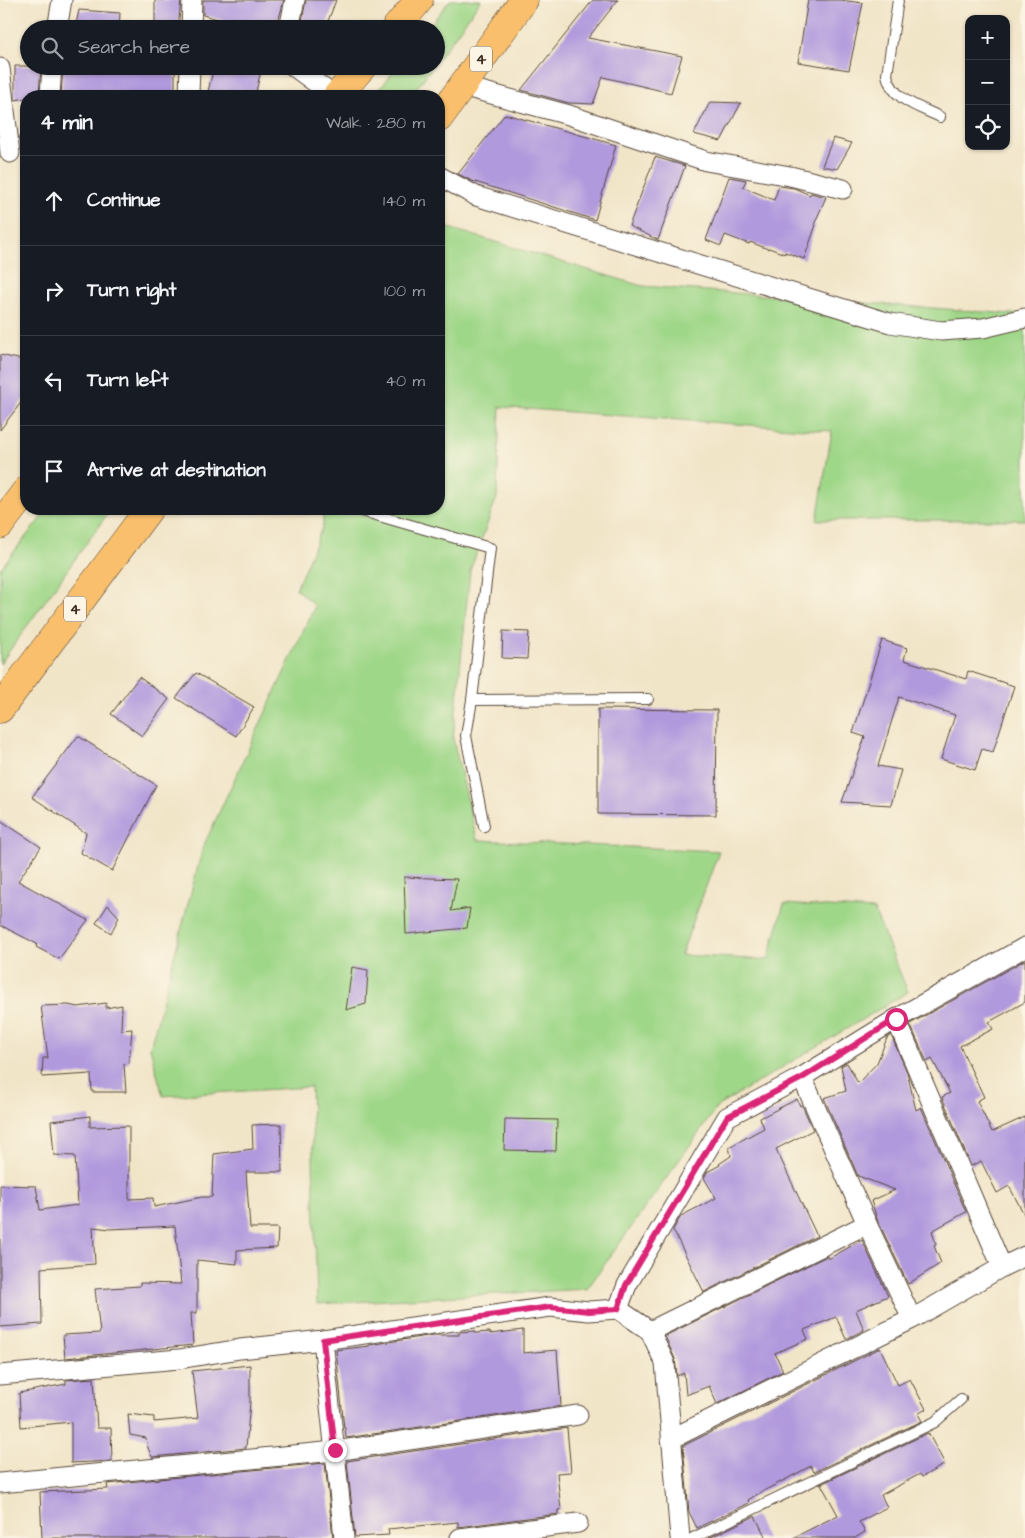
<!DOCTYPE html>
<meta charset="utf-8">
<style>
:root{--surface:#171b24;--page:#242831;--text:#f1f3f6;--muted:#9ea1a6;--line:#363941}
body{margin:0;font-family:"Architects Daughter",sans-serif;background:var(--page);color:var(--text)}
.controls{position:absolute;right:15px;top:15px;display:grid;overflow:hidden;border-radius:10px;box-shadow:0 1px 4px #0004}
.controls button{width:45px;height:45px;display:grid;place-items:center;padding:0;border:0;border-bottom:1px solid var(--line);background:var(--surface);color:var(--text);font:25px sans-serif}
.stop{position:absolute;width:15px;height:15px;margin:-11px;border:4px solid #db2777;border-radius:50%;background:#fff}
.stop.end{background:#db2777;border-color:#fff;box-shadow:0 1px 5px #0008}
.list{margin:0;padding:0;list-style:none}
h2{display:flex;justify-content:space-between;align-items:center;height:65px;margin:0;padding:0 20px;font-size:21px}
h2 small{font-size:16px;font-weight:400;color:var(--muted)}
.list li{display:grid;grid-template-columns:32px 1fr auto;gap:15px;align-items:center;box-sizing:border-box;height:90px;padding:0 20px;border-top:1px solid var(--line)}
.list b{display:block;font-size:19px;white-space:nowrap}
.list em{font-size:16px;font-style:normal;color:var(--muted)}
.icon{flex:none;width:28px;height:28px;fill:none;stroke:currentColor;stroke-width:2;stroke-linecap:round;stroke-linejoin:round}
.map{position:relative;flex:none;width:1025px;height:1538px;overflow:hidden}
.search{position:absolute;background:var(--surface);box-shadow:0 1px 4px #0004;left:20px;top:20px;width:425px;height:55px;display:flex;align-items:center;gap:12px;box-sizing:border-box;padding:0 18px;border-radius:28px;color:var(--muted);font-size:19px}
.panel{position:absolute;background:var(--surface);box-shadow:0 1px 4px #0004;left:20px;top:90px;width:425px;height:425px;border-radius:20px}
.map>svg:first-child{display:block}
</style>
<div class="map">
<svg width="1025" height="1538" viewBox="0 0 1025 1538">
<rect width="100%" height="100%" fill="#fcf5e5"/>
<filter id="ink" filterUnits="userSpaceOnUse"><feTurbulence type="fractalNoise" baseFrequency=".02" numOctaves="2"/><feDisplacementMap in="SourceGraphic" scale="10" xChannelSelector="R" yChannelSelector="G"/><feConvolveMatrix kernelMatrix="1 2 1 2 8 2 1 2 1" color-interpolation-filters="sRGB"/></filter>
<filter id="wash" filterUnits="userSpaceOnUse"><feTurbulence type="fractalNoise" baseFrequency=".0096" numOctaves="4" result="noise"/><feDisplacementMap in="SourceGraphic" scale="20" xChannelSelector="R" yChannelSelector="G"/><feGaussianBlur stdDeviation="1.12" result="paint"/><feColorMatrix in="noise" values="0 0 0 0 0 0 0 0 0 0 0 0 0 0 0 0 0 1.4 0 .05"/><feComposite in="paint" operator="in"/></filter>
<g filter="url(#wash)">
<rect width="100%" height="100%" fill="#f1e5c8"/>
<g fill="#9fd788" stroke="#6d8053">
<path d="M450,0h31l-45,62v-33h-9z"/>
<path d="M398,66h35l-22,30h-37z"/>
<path d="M439,225l203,61 383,29v205h-208l15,-89 -332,-24 -3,90 -27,74 -17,168 24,101 242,11 -38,104 87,5 16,-56 90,6 34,82 -190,114 -131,183 -270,15 -6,-217 -148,9 -13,-48 53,-201 112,-241 -19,-17 27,-64v-16h116z"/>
<path d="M48,509h63l-111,155v-95z"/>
</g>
<g id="blocks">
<g fill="#b199dd">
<path d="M155,0h26l-3,28 -23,1z"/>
<path d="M203,0h81l-8,29h-45l2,-6 -30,-8z"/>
<path d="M306,0h30l-11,29 -23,-8z"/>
<path d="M593,0h25l-30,38 94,18 -11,37 -68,-16 -10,27 -24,-1 -48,-13z"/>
<path d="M808,0h32l23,3 -14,67 -51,-8z"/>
<path d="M79,10l41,3 -1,16h-44z"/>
<path d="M15,66h26l-2,30h-13v2l-11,2z"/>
<path d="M63,66h112v28h-21v2h-93z"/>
<path d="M214,66h48l-7,30h-48z"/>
<path d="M710,102l31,1 -20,38 -27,-7z"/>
<path d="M505,114l111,31 -21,75 -123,-39 -14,-7z"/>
<path d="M833,138l19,5 -15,26 -15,-3z"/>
<path d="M655,157l30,9 -27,74 -29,-14z"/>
<path d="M729,177l17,3 -3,7 31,13 5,-14 15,2 16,7 1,-2 15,4 -12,28h2l-12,34 -19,-7v2l-16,-6 -1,1 -18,-7 -1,2 -24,-9 -4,11 -15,-6z"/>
<path d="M0,355l23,5 3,36 -26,34z"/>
<path d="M503,631l26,1 -2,27 -25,-1z"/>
<path d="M882,640l25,8 -3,12 62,19 2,-8 46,15 -21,66 -11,-3 -7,21 -34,-11 14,-44 -56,-18 -21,69 23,4 -10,35 -49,-3 23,-65 -12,-4z"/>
<path d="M196,673l58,34 -18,29 -60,-38z"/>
<path d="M139,677l30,22 -27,37 -31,-22z"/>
<path d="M598,709l119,1 -1,105 -118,-1z"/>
<path d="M78,736l78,49 -44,86 -31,-18 5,-20 -54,-36z"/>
<path d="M0,820l41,27 -23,34 70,39 -29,39 -23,-12 1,-3 -37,-19z"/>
<path d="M404,877l53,2 -6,32 19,-3 -3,20 -61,6z"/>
<path d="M108,905l11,12 -8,16 -15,-10z"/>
<path d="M1025,960v42l-36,20 4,7 -33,17 24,51 -7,4 15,31 33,-15v99l-16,-30 -12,7 -16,-32 -10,5 -29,-69 8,-4 -18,-34 -5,3 -17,-38z"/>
<path d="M352,967l16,3 -2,34 -20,6z"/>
<path d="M106,1003v5l16,-3 -1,25 11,-1 -3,34 -5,1 2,28h-34l-1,-18 -49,3 1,-19h5l-7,-52 27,-1 10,2z"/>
<path d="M891,1035l16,37 9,38 5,-3 45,105 -34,19 4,14 -2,1 7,17 -33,21 -31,-65 -6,-18 24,-11 -37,-14 -34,-78 22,-7 -5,-25 6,-3 11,20 19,-20 10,-25z"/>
<path d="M797,1099l3,7 2,-1 11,25 -37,19 41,87 -113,56 -31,-62 8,-14 35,-18 -12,-20 3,-6 13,-7 -1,-1 12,-8 -2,-9 35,-19 -4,-10z"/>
<path d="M90,1116v11l39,-1v73l24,-1 1,9 48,-10h10l2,-43 39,-5 -1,-24 29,-1 1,48h-36l4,56h28l-1,20 -40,2v14l-40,-4v53h-6l2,32 -128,13 -2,-23 37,-2 -5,-44 45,-3v-3l41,1 -6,-58 -65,3 -17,-2 2,37 -54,4 1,56 -42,3v-142l36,1 4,24 38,-5 -3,-49 -21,-1 -3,-34z"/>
<path d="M505,1119l52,1 -1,31 -52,-1z"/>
<path d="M862,1240l26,56 -32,14 8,20 -18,9 -10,-22 -32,13 4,9 -33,14 8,18 -66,33 -8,-18 -23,9 -2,-22 -7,3 -2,-17 -10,-23 162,-80 1,3z"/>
<path d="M523,1330v23l34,-3 4,56 -215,32 -1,-10h-1l-8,-78 33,-4v-1l65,-10h25v-3l16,-1v2l15,-1v2z"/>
<path d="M880,1348l18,37 12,-6 16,30 -8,5 4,7 -108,51 -3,-6 -55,29 -8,5 1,3 -52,25 -8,-16 -6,-66z"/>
<path d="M250,1365v37l-4,46 -94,9 -4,-9 -2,-10 -16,-3 -2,-21 26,3v5l44,-4 -6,-47z"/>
<path d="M94,1378l3,50h14l1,33 -41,2v-41l-50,5 -2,-34 47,-9v-4z"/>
<path d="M567,1428l4,44 -14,1 4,37h-3v4l-100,13v-5l-70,7 1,6 -34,2 -8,-76z"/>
<path d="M928,1433l17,31 -23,13 -2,-3 -39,21 6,12 -28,15 6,10 -10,6h-62l45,-23 -17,-31z"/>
<path d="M325,1463l8,75h-291l-2,-46 68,-3 -1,-5z"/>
<path d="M755,1516l11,22h-57z"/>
</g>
</g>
</g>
<g filter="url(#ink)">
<use href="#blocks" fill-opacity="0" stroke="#564638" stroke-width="1"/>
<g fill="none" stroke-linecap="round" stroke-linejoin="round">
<defs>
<g id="service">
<path d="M898,0l-11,75c5,25 33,32 53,42"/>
<path d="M355,509l135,39 -18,152 -6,36 18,90"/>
<path d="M472,700l176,-1"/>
<path d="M693,1538l242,-116 26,-23"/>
</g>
<g id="minor">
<path d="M57,29l5,-29"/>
<path d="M191,29l1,-29"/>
<path d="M289,29l6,-29"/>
<path d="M293,66l41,30"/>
<path d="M0,68l10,85"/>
<path d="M462,86l107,29 137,46 84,15 53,13"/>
<path d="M50,96l2,-30"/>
<path d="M189,96l1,-30"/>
<path d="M439,176l37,20 414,127 51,8 42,-3 42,-10"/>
<path d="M896,1019l106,248"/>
<path d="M802,1077l65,147 45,95"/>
<path d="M618,1309l32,22 15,32 15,175"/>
<path d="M650,1331l217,-107"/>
<path d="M323,1340l21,198"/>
<path d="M0,1375l179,-16 61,-10 83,-9 227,-33 39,4 29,-2 9,-24 100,-168 75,-40 94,-58 129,-72"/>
<path d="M671,1439l241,-120 90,-52 23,-11"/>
<path d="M0,1483l335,-32 243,-36"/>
<path d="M460,1538l118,-15"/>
</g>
<g id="trunk">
<path d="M395,29l24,-29"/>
<path d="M337,96l26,-30"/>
<path d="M439,118l85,-118"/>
<path d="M0,525l26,-34"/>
<path d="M0,709l149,-200"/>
</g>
</defs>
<use href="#service" stroke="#564638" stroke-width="12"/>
<use href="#minor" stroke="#564638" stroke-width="21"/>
<use href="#trunk" stroke="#564638" stroke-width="29"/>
<use href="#service" stroke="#fff" stroke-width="10"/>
<use href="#minor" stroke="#fff" stroke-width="19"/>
<use href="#trunk" stroke="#f9bf6c" stroke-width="28"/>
</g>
</g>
<g fill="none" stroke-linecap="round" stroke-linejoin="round" filter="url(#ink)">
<path stroke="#db2777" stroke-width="6" d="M335,1450l-12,-110 227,-33 39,4 29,-2 8,-24 101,-168 75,-39 94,-59"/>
</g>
<g text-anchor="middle" stroke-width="4.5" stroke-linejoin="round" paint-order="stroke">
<g fill="#fcf5e5" stroke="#75675a" stroke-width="1">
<rect x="470" y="46.5" width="22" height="25" rx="4"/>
<rect x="64" y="596.5" width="22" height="25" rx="4"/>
</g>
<g font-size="15" font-weight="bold" fill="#3b2a1e">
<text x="481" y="64">4</text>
<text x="75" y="614">4</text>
</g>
</g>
</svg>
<div class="controls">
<button>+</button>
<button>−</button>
<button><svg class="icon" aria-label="locate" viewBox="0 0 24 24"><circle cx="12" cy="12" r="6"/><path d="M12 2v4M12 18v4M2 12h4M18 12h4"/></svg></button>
</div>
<div class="stop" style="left:896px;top:1019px"></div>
<div class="stop end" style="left:335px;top:1450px"></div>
<div class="search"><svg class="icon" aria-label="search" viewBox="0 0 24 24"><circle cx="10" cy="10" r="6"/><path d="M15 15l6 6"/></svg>Search here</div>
<section class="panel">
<h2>4 min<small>Walk · 280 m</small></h2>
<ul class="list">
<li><svg class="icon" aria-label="ahead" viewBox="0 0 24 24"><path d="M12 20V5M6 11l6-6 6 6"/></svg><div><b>Continue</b></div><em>140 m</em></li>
<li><svg class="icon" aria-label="right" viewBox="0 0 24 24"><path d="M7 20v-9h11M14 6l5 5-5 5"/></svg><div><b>Turn right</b></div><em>100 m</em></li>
<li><svg class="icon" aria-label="left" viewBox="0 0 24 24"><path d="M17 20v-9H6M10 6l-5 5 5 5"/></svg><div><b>Turn left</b></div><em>40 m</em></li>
<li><svg class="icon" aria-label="arrive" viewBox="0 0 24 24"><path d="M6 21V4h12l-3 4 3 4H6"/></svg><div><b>Arrive at destination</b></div></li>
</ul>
</section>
</div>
